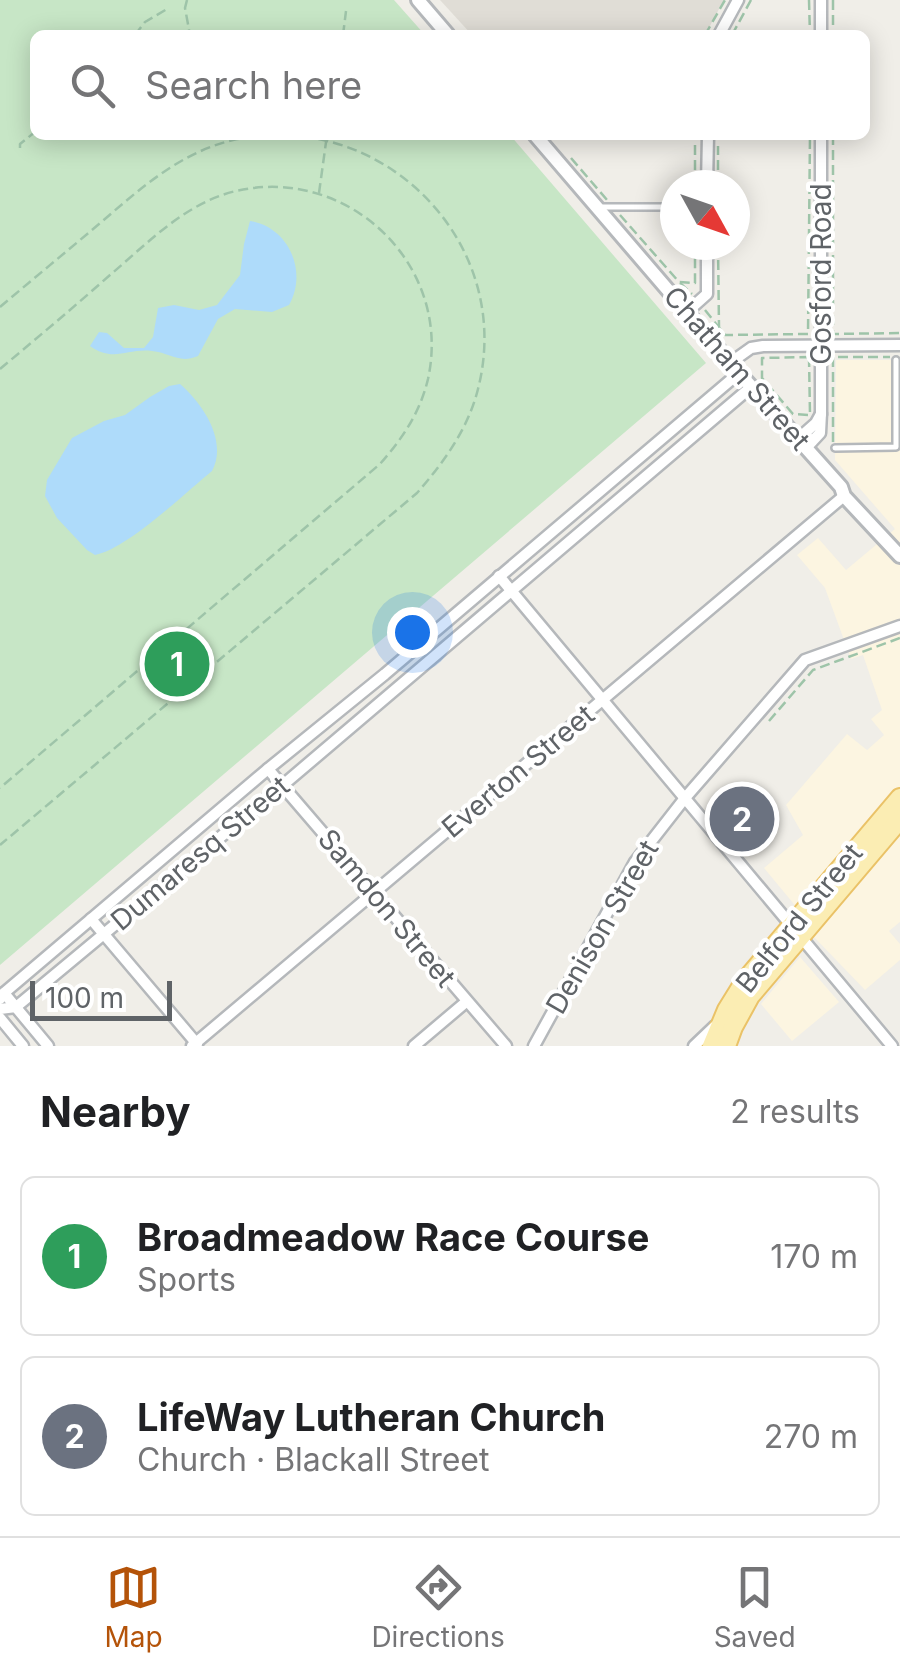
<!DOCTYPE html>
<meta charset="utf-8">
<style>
:root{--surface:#fff;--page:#f6f6f6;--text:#202124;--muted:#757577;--line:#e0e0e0;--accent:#b45309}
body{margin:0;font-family:Inter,sans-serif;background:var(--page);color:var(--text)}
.compass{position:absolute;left:660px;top:170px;width:90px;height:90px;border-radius:50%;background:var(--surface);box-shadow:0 5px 25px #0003;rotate:130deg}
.scale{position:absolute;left:30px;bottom:25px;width:142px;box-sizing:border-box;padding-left:10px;border:5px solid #5f6367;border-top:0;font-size:28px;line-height:35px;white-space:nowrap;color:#5f6367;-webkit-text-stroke:8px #fff;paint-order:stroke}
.you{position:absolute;left:412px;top:632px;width:35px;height:35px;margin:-25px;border:8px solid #fff;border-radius:50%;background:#1a73e8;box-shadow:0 0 0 15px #1a73e833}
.badge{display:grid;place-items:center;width:65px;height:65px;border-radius:50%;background:var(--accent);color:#fff;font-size:32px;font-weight:700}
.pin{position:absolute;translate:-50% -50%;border:5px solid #fff;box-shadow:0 2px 10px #0006}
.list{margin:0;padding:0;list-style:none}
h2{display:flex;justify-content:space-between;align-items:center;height:130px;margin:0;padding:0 40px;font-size:42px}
h2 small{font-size:32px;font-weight:400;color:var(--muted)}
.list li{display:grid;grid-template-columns:65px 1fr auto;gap:30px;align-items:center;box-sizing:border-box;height:160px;margin:0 20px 20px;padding:0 20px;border:2px solid var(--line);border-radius:15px}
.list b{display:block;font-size:38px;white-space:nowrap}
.list p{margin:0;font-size:32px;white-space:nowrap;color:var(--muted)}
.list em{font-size:32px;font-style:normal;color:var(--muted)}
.icon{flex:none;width:55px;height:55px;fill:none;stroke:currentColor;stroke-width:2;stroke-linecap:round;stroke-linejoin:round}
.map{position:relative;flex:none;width:900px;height:1046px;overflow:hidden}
.search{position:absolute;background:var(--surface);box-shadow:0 5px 25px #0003;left:30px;right:30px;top:30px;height:110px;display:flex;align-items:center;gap:25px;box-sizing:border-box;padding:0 35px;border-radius:15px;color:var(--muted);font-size:38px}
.sheet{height:490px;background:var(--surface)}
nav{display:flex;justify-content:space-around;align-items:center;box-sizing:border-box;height:140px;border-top:2px solid var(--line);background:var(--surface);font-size:28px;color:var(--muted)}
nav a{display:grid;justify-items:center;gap:5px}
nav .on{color:var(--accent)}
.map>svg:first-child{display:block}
</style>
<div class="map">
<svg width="900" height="1046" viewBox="0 0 900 1046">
<rect width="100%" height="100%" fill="#f0eee8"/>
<g fill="#fcf5e1">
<path d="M836,360h64v562l-11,9 11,13v16l-35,30 -53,-55 -19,-32 -29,-35 39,-33 -17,-30 61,-71 20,16 17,-15 -13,-16 11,-9 -19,-55 -12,4 -26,-71 -28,-33 21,-17 28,32 49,-41 -60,-69z"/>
<path d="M800,957l39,45 -47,39 -31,-37z"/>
</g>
<path fill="#e0ddd6" d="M440,0h284l-19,35h-233z"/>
<path fill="#c7e6c6" d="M0,0h394l31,35h-390v100h475l196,228 -706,602z"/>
<g fill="#aedbfa">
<path d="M250,221c39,6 58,51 39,84l-17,7 -37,-3 -17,10 -20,37c-19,8 -27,-3 -46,-5 -25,-3 -38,12 -62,-5l9,-14 8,1 17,15h20l9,-11 5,-29 16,-3 25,5 18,-5 23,-30 4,-31z"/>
<path d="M180,384c23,20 48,57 32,87 -27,22 -85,78 -117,84l-8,-5 -30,-32 -12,-22 2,-16 25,-42 32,-17 21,-6 25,-18 19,-11z"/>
</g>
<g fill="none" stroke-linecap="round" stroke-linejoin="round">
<defs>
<g id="service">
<path d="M603,207h72"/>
<path d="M835,448l61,-1v-87"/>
</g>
<g id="minor">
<path d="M719,35l19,-35"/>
<path d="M821,35v-35"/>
<path d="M707,185l1,-50"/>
<path d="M688,311l19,-17v-49"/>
<path d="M730,363l21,-15 12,-2 137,-1"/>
<path d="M798,439l18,-16 5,-9"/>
<path d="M806,448l14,-15 1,-20v-278"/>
<path d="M499,576l393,470"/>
<path d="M268,769l238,277"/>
<path d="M91,919l106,125"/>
<path d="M4,993l44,53"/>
<path d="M0,999l4,-6 264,-224 117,-95 354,-301"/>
<path d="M0,1009l16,-2 267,-222 468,-398"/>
<path d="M0,1018l23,28"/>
<path d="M192,1046l652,-550"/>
<path d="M414,1046l52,-44"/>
<path d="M534,1046l101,-184 50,-64 120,-138 95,-34"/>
<path d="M694,1046l21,-20"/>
</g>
<g id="tertiary">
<path d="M418,0l30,35"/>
<path d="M535,135l204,238 102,114 3,9 56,60"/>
</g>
<g id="primary">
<path d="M712,1046l15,-36 18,-29 155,-183"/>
<path d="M726,1046l7,-19 17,-31 150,-177"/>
</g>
</defs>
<use href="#service" stroke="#b5b8bb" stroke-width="10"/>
<use href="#minor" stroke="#b5b8bb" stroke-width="15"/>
<use href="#tertiary" stroke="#b5b8bb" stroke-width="18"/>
<use href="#primary" stroke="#eac267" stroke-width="22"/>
<g stroke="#9ec4a9" stroke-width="2.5" stroke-dasharray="10 5" stroke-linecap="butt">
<path d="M187,0l-2,8 5,27"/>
<path d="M809,0l1,35"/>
<path d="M833,0v35"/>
<path d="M135,35l10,-13 22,-13"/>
<path d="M343,35l3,-24"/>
<path d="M705,35l20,-35"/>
<path d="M732,35l19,-35"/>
<path d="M833,135v199l67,-1"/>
<path d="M20,148v-4l15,-12"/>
<path d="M571,158l37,43"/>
<path d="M695,185v-50"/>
<path d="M718,185v-39"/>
<path d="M319,193l8,-58"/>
<path d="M620,215l59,67 16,1v-38"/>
<path d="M718,245l1,82"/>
<path d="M680,283l12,11"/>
<path d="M0,307c33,-28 66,-55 99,-83 41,-35 80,-71 134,-84 147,-33 283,101 245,249 -10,40 -34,73 -61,104l-417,352"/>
<path d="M705,310l20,25 83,-1 2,-199"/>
<path d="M809,357l1,58 -17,-1 -31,-36v-20z"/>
<path d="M0,369c37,-31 74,-62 110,-94 38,-32 75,-72 126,-84 112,-26 217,74 192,188 -8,34 -26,60 -48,85l-380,324"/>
<path d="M833,442v-85h57"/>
<path d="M769,721l44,-51 87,-32"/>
</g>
<use href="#service" stroke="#fff" stroke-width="5"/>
<use href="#minor" stroke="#fff" stroke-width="10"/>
<use href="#tertiary" stroke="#fff" stroke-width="12"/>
<use href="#primary" stroke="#fbedb3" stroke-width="18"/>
</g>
<g text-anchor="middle" stroke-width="8" stroke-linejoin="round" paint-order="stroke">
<g font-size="28" fill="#5f6367" stroke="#fff">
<text transform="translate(821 274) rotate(-90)" y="10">Gosford Road</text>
<text transform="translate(737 368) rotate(49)" y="10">Chatham Street</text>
<text transform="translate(518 771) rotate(-40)" y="10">Everton Street</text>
<text transform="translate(200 853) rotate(-40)" y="10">Dumaresq Street</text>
<text transform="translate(387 908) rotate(50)" y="10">Samdon Street</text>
<text transform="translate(799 918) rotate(-51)" y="10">Belford Street</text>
<text transform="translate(602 927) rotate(-60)" y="10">Denison Street</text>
</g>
</g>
</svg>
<svg class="compass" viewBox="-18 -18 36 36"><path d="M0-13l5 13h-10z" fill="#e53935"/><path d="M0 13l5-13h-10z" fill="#757577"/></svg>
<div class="scale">100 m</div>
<div class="you"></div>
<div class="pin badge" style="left:177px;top:664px;background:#2e9e5b">1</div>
<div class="pin badge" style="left:742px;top:819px;background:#6b7280">2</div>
<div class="search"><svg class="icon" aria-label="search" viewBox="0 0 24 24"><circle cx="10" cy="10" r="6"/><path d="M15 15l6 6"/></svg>Search here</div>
</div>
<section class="sheet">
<h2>Nearby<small>2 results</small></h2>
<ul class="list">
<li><span class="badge" style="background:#2e9e5b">1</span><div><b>Broadmeadow Race Course</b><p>Sports</p></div><em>170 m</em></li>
<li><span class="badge" style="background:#6b7280">2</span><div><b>LifeWay Lutheran Church</b><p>Church · Blackall Street</p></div><em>270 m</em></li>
</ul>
</section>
<nav>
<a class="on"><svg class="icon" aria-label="map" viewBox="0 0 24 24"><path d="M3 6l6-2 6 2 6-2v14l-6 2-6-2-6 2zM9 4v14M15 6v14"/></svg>Map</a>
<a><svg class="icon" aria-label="directions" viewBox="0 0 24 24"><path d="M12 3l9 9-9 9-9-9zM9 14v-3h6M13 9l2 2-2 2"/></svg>Directions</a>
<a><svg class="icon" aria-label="saved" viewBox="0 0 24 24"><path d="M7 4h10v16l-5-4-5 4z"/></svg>Saved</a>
</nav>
